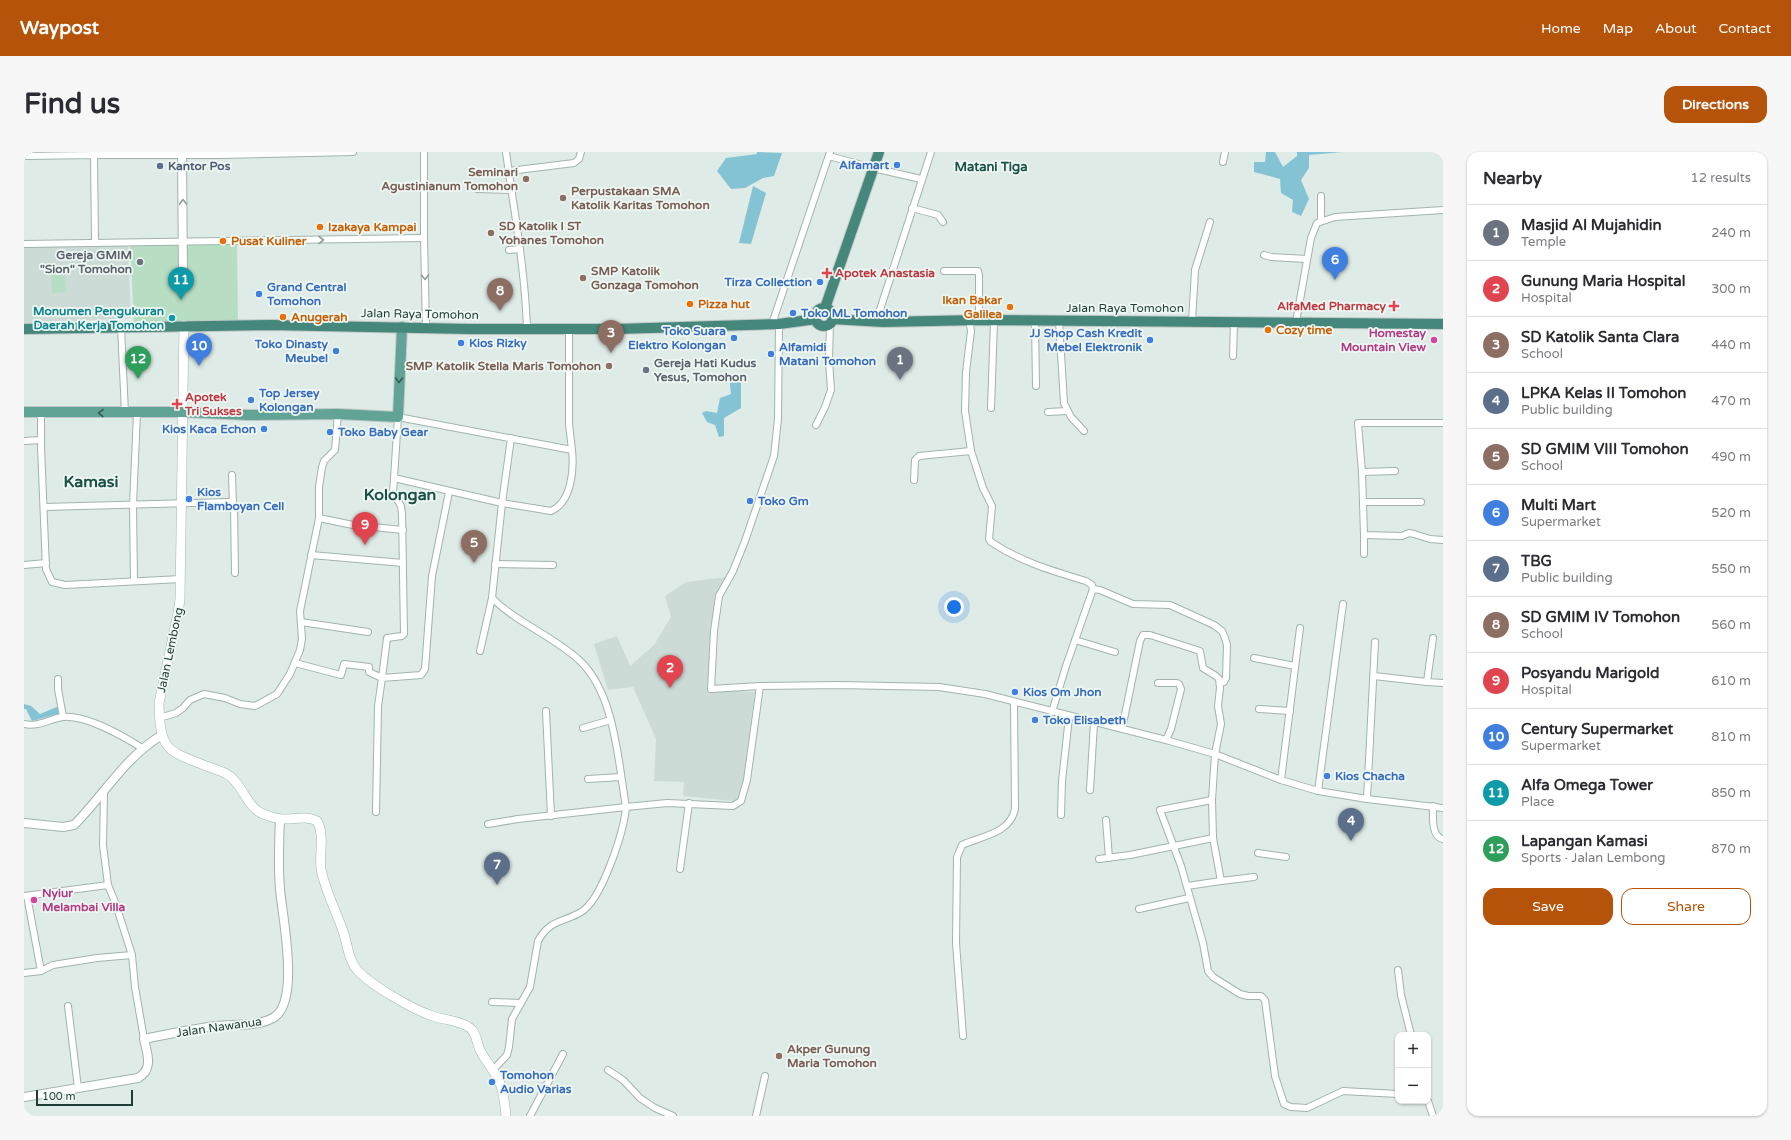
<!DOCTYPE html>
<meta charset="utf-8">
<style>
:root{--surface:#fff;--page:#f7f7f7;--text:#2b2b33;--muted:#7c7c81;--line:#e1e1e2;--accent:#b45309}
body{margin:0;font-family:"Varela Round",sans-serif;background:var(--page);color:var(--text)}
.controls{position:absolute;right:12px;bottom:12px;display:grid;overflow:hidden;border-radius:8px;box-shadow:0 1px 3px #0004}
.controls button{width:36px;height:36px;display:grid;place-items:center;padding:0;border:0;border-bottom:1px solid var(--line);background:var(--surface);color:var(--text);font:20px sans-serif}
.scale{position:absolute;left:12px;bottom:10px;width:97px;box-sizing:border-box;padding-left:4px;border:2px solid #1f3c36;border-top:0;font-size:11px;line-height:14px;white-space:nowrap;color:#1f3c36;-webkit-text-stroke:3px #f0f8f4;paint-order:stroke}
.you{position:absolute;left:930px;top:455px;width:14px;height:14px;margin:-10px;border:3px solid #fff;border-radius:50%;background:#1a73e8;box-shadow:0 0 0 6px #1a73e833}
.badge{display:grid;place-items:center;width:26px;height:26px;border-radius:50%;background:var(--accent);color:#fff;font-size:13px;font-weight:700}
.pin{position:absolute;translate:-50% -33px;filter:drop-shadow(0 1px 2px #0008)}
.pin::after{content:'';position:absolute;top:21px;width:14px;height:12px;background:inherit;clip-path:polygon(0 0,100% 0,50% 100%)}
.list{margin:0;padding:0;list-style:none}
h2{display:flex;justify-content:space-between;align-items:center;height:52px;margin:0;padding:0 16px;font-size:17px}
h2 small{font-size:13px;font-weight:400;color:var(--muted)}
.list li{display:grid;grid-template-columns:26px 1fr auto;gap:12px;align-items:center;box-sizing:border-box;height:56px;padding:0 16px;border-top:1px solid var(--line)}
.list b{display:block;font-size:15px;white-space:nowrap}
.list p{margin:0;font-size:13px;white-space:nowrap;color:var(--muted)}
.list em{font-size:13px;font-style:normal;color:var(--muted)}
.actions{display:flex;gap:8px;padding:12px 16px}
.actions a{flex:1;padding:9px 0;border:1px solid var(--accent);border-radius:12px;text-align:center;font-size:14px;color:var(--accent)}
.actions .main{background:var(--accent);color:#fff}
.map{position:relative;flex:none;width:1419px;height:964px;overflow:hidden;border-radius:12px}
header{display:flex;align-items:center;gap:24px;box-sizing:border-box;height:56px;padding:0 20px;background:var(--accent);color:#fff}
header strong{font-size:19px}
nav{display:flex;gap:22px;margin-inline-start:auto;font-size:14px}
.intro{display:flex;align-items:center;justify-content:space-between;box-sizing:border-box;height:96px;padding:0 24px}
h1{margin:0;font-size:28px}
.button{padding:10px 18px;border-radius:12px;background:var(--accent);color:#fff;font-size:14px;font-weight:700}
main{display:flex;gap:24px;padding:0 24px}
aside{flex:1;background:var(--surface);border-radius:12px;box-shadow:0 1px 3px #0004}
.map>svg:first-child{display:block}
</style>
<header>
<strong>Waypost</strong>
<nav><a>Home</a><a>Map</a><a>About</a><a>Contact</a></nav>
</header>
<div class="intro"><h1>Find us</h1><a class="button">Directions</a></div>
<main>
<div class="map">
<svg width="1419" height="964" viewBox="0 0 1419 964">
<rect width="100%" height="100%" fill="#dfebe7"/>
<g fill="#cddbd6">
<path d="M104,91l3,75 -107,6v-79z"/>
<path d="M703,425l-13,34 -7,78 48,3 -14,104 -7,5 -51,-5 1,-14 -30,-1 2,-42 -23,-52 -25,3 -14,-46 23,-8 13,30 24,-21 17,-28 -6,-21 21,-14z"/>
</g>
<g fill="#b7dec3">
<path d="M213,89l1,84 -104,2 -4,-85z"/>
<path d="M41,118l1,22 -14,1 -1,-22z"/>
</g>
<g fill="#84c3d4">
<path d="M733,0l25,1 -8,23 -11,2 -18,10 -14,1 -14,-18 9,-13 31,-4z"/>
<path d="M1242,0h9l8,15 14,-11v-4h46l-34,3v13l-8,12 8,19 -8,17 -9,-4 1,-12 -12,-7 -1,-14 -26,-7v-10h11z"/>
<path d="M729,34l13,7 -15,51 -12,-1z"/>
<path d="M717,222v34l-17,10v18l-5,1 -4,-12 -8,-3 -5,-9 4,-2 11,2 3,-15 11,-4 -2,-19z"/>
<path d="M0,552l7,2 9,8 19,-8 2,7 -29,8 -6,-12h-2z"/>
</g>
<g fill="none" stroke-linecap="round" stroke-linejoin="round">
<defs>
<g id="minor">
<path d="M400,0v86l2,90"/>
<path d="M482,0c8,59 19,117 21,177"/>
<path d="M70,3h123l136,-3"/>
<path d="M0,4l70,-1 1,88"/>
<path d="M805,4l44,12 48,11"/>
<path d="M1199,10l2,-10"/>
<path d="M485,19l65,-8 5,-4 2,-7"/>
<path d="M453,37l35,1"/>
<path d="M1297,44v25"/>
<path d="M888,56l26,7 5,7"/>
<path d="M0,92l400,-6"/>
<path d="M485,98l11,-1"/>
<path d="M1240,103l7,2 36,2"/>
<path d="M920,119h34l1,4v45"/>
<path d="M945,168l2,11 -5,41 -1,39 6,40 12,37 9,18 -3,33 2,3c30,20 62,29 95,39l6,4 1,4 -27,77 -14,46"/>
<path d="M1011,169l1,65"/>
<path d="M1035,169l5,82 7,14 13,14"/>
<path d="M852,170l55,-170"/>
<path d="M1168,170l3,-52 15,-48"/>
<path d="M1272,170l15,-84 6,-15 18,-6 108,-7"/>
<path d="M748,172l58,-172"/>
<path d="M755,172l-1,95 -4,37 -29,85 -12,30 -14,25 -5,35 -3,58 49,-3 79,-1 100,2 46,7 181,46 49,14 66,26 37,11 49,8 76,9"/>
<path d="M97,175l4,86"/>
<path d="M545,177v95l3,26 -174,-33 -4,61 108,25 49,8c21,-9 23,-42 21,-61"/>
<path d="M1209,204l1,-34"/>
<path d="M967,256l3,-87"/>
<path d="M17,260v35l5,122 6,13 13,3 116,-6"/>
<path d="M1024,260l19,-1"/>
<path d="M1419,271h-85l4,49 2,63 38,1 7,-3 5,1 16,5 13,1"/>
<path d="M792,273l9,-18 6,-17 -2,-30 1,-37"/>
<path d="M487,286l-9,65 -10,95c25,25 61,38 87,62 36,33 39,101 47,147l41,-4 66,3 8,-5 6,-21 13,-94"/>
<path d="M0,289l17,-1"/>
<path d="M1338,320l33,-1"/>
<path d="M208,323l1,30"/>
<path d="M890,328l1,-20 4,-4 52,-5"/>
<path d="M1339,350h58"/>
<path d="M20,355l185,-5 5,5 1,66"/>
<path d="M295,366l34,7 50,5"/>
<path d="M1340,383v19"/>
<path d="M287,403l92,8"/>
<path d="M471,412l58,1"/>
<path d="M0,413l22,-2"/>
<path d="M110,429l-1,-76 4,-92"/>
<path d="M1069,437l7,1 33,14 37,1 44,20 8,6 3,7 2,7 -1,33 -2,4 -4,1"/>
<path d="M277,470l67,10"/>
<path d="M1409,486l-6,44 16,1"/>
<path d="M1051,488l40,12"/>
<path d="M456,499l12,-53"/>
<path d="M1230,506l41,8"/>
<path d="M271,511l46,12 3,-11 25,3v5l13,6 5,-40 15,-2 2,-2 -2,-120 -1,-8 -8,-13 1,-15"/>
<path d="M1350,524l53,6"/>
<path d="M34,527v10l5,28"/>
<path d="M1134,531h19l2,1 2,5 -10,40 -5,11"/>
<path d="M1235,557l31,2"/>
<path d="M522,559l5,105"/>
<path d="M135,566l17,-5 7,-5 7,-8 14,-6 21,4 15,6 15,2 22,-12 13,-20 10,-24 2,-11 -2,-28 19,-93v-31l3,-20 2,-6 11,-11 3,-36"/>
<path d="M0,572c15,3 25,-5 39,-7 23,-2 60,19 79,31"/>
<path d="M559,576l28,-8"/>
<path d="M1098,577l18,-88 3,-6h7l50,16 3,17 13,8 3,3 1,9 -2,18 3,18 -6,30 -3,46 1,38 8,43 33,-4"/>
<path d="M564,627l33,-2"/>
<path d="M1257,628l19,-152"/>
<path d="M1066,638l4,-67"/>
<path d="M1294,639l25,-187"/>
<path d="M80,640l-1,53 5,40"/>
<path d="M1343,647l8,-157"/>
<path d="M1188,648l-52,10 21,56 22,77 5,28 5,6 27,17 8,2h13l4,4 10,76 9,28 7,3 16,1 36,-17 55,3"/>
<path d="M1409,654c0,10 -2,31 10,33"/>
<path d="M352,660l2,-106 4,-28 39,-3 4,-6 7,-93 17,-84"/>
<path d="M1037,663l1,-34 7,-64"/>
<path d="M1082,668l3,38"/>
<path d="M464,672l30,-5 108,-12c-2,24 -24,93 -45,105 -18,11 -31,7 -43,29l-8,46 -18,32 -3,28 -2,8 -14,15"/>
<path d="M1234,701l28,4"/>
<path d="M1075,707l31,-4 83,-17"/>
<path d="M656,717l9,-66"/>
<path d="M1163,734l34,-5"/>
<path d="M0,744l84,-11 7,17 17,53 3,32 9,52"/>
<path d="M3,744l14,75"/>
<path d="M1115,757l50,-11"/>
<path d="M1374,818l3,25 10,40"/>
<path d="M0,821l17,-2 12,-6 44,-7 35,-3"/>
<path d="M468,850l29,1"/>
<path d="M44,854l10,82"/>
<path d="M939,884l-7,-93 1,-86 5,-12c19,-9 48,-11 53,-36l-1,-107"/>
<path d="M584,918l15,10 17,18 15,10 18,8"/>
<path d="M1404,949l5,15"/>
<path d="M506,964l33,-62"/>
<path d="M732,964l9,-40"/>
</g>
<g id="tertiary">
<path d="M158,0l1,128"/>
<path d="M0,671l39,4 11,-2c30,-30 51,-68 88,-90"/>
<path d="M0,945l114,-19c16,-9 9,-25 6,-39 24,-5 48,-10 72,-13 19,-2 40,1 57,-8 28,-15 9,-103 7,-129 -2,-23 -1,-47 0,-70"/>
</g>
<path id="secondary" d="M160,173l-4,274 -2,14 -19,90c1,48 8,48 50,64 8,3 16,5 22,10 12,10 17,31 32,37 5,2 12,4 18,5 13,1 24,-4 36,2 8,14 2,32 4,48 4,21 15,42 22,62 5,14 5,29 15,40 13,14 54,38 72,44 12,5 30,5 40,13 6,4 7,15 10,22 6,12 15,21 20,33 4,11 5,22 6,33"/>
<path id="primary" d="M0,260h158l66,3 90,-1 60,3 4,-90"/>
<g id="trunk">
<path d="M801,156l54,-156"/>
<circle cx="800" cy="165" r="9"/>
<path d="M808,167l51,3 96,-2 464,4"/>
<path d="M0,177l246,-4 199,4h148l162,-5 37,-5"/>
</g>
</defs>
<use href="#minor" stroke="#a2b3ae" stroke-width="8"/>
<use href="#tertiary" stroke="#a2b3ae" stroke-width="10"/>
<use href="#secondary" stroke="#9db8b0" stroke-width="10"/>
<use href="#primary" stroke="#c0c8c7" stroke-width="12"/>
<use href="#trunk" stroke="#c0c8c7" stroke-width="12"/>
<use href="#minor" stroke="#fff" stroke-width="6"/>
<use href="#tertiary" stroke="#fff" stroke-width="8"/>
<use href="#secondary" stroke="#fff" stroke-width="9"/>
<use href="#primary" stroke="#61a496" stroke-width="10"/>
<use href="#trunk" stroke="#46877b" stroke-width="10"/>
</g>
<defs><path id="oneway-chevron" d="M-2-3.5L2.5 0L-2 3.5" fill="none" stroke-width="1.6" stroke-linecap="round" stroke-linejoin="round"/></defs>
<g stroke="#8f9e9a">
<use href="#oneway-chevron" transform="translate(159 50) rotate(-91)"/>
<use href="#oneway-chevron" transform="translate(297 88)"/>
<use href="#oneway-chevron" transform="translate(401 125) rotate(89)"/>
</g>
<g stroke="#335b53">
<use href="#oneway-chevron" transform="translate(375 228) rotate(92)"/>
<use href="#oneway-chevron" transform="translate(77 261) rotate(-179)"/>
</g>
<g fill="#3f7fe0" stroke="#f0f8f4" stroke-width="1.5">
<circle cx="873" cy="13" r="4"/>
<circle cx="796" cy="130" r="4"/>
<circle cx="235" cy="142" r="4"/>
<circle cx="769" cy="161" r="4"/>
<circle cx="710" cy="186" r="4"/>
<circle cx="1126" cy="188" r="4"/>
<circle cx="437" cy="191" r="4"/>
<circle cx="312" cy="199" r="4"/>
<circle cx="747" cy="202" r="4"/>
<circle cx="227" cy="248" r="4"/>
<circle cx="240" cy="277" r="4"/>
<circle cx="306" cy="280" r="4"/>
<circle cx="165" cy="347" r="4"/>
<circle cx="726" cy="349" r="4"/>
<circle cx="991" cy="540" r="4"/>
<circle cx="1011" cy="568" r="4"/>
<circle cx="1303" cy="624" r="4"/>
<circle cx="468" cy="930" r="4"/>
</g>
<circle fill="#5c6f8a" stroke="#f0f8f4" stroke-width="1.5" cx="136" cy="14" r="4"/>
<g fill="#8d6e63" stroke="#f0f8f4" stroke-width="1.5">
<circle cx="502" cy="27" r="4"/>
<circle cx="539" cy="46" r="4"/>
<circle cx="467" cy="81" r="4"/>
<circle cx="559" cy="126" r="4"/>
<circle cx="585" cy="214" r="4"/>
<circle cx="755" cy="904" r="4"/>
</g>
<g fill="#e8710a" stroke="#f0f8f4" stroke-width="1.5">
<circle cx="296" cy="75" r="4"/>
<circle cx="199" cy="89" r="4"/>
<circle cx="666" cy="152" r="4"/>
<circle cx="986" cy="155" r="4"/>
<circle cx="259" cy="165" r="4"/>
<circle cx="1244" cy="178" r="4"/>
</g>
<g fill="#6b7280" stroke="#f0f8f4" stroke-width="1.5">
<circle cx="116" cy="110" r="4"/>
<circle cx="622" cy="218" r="4"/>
</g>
<g fill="#e0444e" stroke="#f0f8f4" stroke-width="1.5">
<path d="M801 115h4v4h4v4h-4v4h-4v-4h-4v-4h4z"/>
<path d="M1368 148h4v4h4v4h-4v4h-4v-4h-4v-4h4z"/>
<path d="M151 246h4v4h4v4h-4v4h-4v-4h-4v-4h4z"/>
</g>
<circle fill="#0f9aa8" stroke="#f0f8f4" stroke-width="1.5" cx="148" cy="166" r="4"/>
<g fill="#d1479c" stroke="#f0f8f4" stroke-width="1.5">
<circle cx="1410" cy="188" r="4"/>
<circle cx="10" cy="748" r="4"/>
</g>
<g text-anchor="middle" stroke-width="3.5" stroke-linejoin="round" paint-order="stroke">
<g font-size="12" font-weight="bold" fill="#366cbe" stroke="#f0f8f4" text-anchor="start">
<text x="865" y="17" text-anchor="end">Alfamart</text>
<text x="788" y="134" text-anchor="end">Tirza Collection</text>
<text x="243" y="139">Grand Central<tspan x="243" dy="14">Tomohon</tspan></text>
<text x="777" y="165">Toko ML Tomohon</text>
<text x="702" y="183" text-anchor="end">Toko Suara<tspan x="702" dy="14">Elektro Kolongan</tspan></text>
<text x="1118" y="185" text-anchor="end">JJ Shop Cash Kredit<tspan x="1118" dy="14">Mebel Elektronik</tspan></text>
<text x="445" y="195">Kios Rizky</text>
<text x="304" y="196" text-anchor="end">Toko Dinasty<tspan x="304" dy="14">Meubel</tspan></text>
<text x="755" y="199">Alfamidi<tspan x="755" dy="14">Matani Tomohon</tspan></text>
<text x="235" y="245">Top Jersey<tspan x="235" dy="14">Kolongan</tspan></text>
<text x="232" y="281" text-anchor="end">Kios Kaca Echon</text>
<text x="314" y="284">Toko Baby Gear</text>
<text x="173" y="344">Kios<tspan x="173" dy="14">Flamboyan Cell</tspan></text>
<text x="734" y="353">Toko Gm</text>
<text x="999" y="544">Kios Om Jhon</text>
<text x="1019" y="572">Toko Elisabeth</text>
<text x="1311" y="628">Kios Chacha</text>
<text x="476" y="927">Tomohon<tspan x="476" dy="14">Audio Varias</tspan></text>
</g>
<g font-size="12" font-weight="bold" fill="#4e5e75" stroke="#f0f8f4" text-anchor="start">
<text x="144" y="18">Kantor Pos</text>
</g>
<g font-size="12" font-weight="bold" fill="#785e54" stroke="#f0f8f4" text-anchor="start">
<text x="494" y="24" text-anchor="end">Seminari<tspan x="494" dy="14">Agustinianum Tomohon</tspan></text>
<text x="547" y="43">Perpustakaan SMA<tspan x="547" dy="14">Katolik Karitas Tomohon</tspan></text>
<text x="475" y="78">SD Katolik I ST<tspan x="475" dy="14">Yohanes Tomohon</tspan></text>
<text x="567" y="123">SMP Katolik<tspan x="567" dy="14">Gonzaga Tomohon</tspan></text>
<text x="577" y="218" text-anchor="end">SMP Katolik Stella Maris Tomohon</text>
<text x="763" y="901">Akper Gunung<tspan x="763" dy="14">Maria Tomohon</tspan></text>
</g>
<g font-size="12" font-weight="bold" fill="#c56008" stroke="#f0f8f4" text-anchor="start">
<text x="304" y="79">Izakaya Kampai</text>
<text x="207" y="93">Pusat Kuliner</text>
<text x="978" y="152" text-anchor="end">Ikan Bakar<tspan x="978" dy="14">Galilea</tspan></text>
<text x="674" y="156">Pizza hut</text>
<text x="267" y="169">Anugerah</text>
<text x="1252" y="182">Cozy time</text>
</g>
<g font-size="12" font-weight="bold" fill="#5b616d" stroke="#f0f8f4" text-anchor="end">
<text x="108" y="107">Gereja GMIM<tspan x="108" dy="14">"Sion" Tomohon</tspan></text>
<text x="630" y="215" text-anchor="start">Gereja Hati Kudus<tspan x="630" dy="14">Yesus, Tomohon</tspan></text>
</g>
<g font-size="12" font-weight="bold" fill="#be3a42" stroke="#f0f8f4" text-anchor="start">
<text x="811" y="125">Apotek Anastasia</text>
<text x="1362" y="158" text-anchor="end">AlfaMed Pharmacy</text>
<text x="161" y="249">Apotek<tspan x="161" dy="14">Tri Sukses</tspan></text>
</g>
<g font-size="12" fill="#1f3c36" stroke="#f0f8f4">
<text x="1101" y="160">Jalan Raya Tomohon</text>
<text transform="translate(396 162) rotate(1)" y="4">Jalan Raya Tomohon</text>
<text transform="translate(146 498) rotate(-78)" y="4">Jalan Lembong</text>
<text transform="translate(195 875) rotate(-8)" y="4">Jalan Nawanua</text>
</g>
<g font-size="12" font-weight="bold" fill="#0d838f" stroke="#f0f8f4" text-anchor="end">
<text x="140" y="163">Monumen Pengukuran<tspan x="140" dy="14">Daerah Kerja Tomohon</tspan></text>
</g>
<g font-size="12" font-weight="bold" fill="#b23c85" stroke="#f0f8f4" text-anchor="end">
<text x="1402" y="185">Homestay<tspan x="1402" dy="14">Mountain View</tspan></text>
<text x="18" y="745" text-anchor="start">Nyiur<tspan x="18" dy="14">Melambai Villa</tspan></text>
</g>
<g font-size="13" font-weight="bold" fill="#1a4f45" stroke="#f0f8f4">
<text x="967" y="19">Matani Tiga</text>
</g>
<g font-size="16" font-weight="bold" fill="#1a4f45" stroke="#f0f8f4">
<text x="67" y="335">Kamasi</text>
<text x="376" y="348">Kolongan</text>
</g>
</g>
</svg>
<div class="controls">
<button>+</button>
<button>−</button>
</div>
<div class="scale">100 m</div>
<div class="you"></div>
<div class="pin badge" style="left:876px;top:228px;background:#6b7280">1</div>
<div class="pin badge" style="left:646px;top:536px;background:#e0444e">2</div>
<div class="pin badge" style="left:587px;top:201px;background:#8d6e63">3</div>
<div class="pin badge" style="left:1327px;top:689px;background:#5c6f8a">4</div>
<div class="pin badge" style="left:450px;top:411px;background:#8d6e63">5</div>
<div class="pin badge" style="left:1311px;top:128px;background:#3f7fe0">6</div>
<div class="pin badge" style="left:473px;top:733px;background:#5c6f8a">7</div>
<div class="pin badge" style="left:476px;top:159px;background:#8d6e63">8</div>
<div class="pin badge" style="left:341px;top:393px;background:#e0444e">9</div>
<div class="pin badge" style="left:175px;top:214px;background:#3f7fe0">10</div>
<div class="pin badge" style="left:157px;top:148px;background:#0f9aa8">11</div>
<div class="pin badge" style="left:114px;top:227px;background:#2e9e5b">12</div>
</div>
<aside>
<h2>Nearby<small>12 results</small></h2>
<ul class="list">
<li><span class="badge" style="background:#6b7280">1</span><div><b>Masjid Al Mujahidin</b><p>Temple</p></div><em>240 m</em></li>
<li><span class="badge" style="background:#e0444e">2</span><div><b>Gunung Maria Hospital</b><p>Hospital</p></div><em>300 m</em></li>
<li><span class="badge" style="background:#8d6e63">3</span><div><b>SD Katolik Santa Clara</b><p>School</p></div><em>440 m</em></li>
<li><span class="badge" style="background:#5c6f8a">4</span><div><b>LPKA Kelas II Tomohon</b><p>Public building</p></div><em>470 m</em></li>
<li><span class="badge" style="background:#8d6e63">5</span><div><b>SD GMIM VIII Tomohon</b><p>School</p></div><em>490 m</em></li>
<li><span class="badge" style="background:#3f7fe0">6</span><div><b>Multi Mart</b><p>Supermarket</p></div><em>520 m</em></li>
<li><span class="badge" style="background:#5c6f8a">7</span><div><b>TBG</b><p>Public building</p></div><em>550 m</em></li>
<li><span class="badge" style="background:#8d6e63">8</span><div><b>SD GMIM IV Tomohon</b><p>School</p></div><em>560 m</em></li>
<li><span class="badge" style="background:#e0444e">9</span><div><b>Posyandu Marigold</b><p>Hospital</p></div><em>610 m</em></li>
<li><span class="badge" style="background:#3f7fe0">10</span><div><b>Century Supermarket</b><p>Supermarket</p></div><em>810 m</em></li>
<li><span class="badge" style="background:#0f9aa8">11</span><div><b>Alfa Omega Tower</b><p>Place</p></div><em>850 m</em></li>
<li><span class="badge" style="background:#2e9e5b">12</span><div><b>Lapangan Kamasi</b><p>Sports · Jalan Lembong</p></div><em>870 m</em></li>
</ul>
<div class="actions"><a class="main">Save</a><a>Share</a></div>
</aside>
</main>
